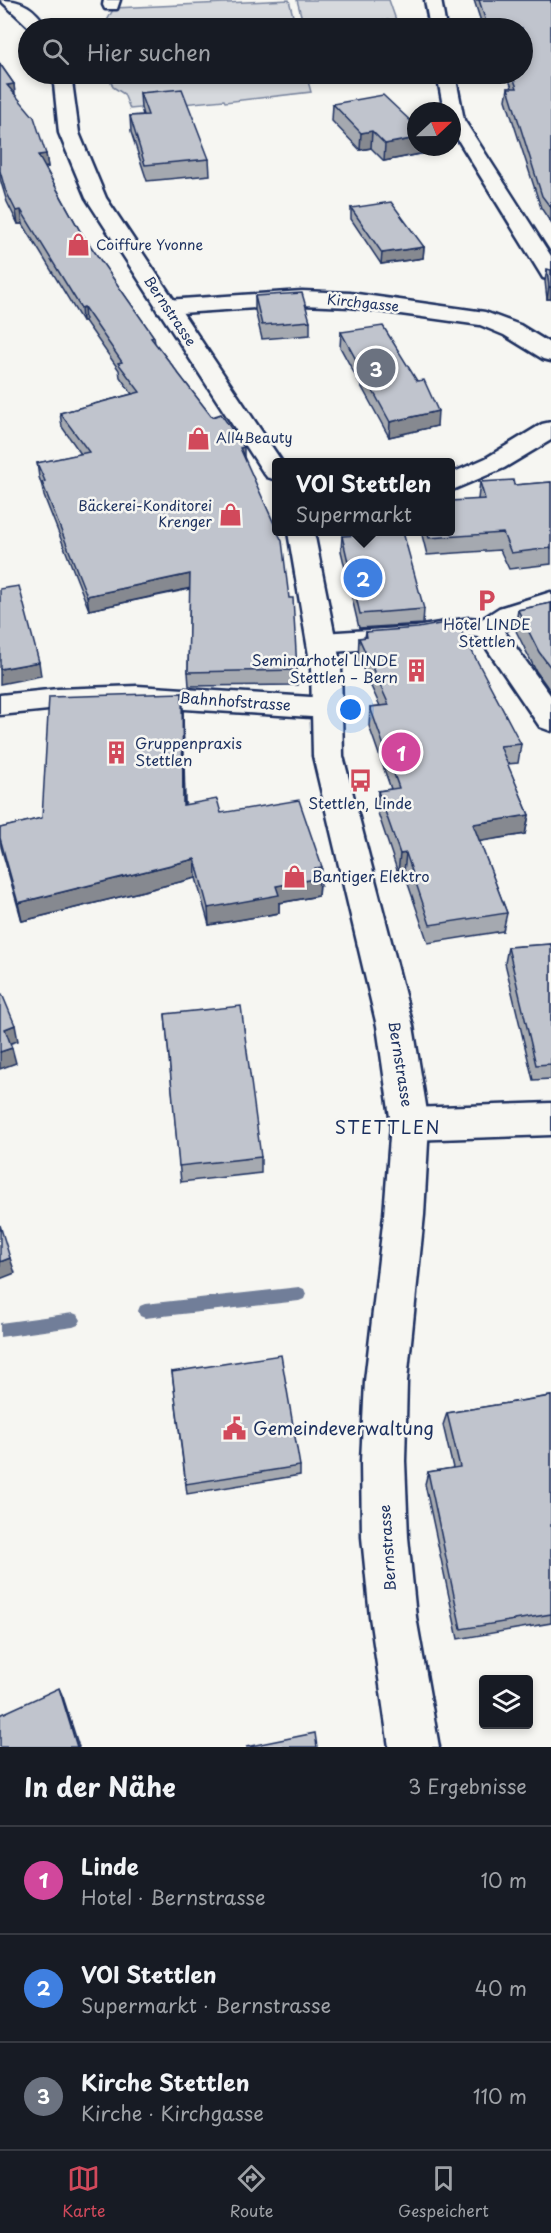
<!DOCTYPE html>
<html lang="de">
<meta charset="utf-8">
<style>
:root{--surface:#171b24;--page:#242831;--text:#f1f3f6;--muted:#9ea1a6;--line:#363941;--accent:#d1495b}
body{margin:0;font-family:"Playpen Sans",sans-serif;background:var(--page);color:var(--text)}
.controls{position:absolute;right:18px;bottom:18px;display:grid;overflow:hidden;border-radius:6px;box-shadow:0 3px 9px #0003}
.controls button{width:54px;height:54px;display:grid;place-items:center;padding:0;border:0;border-bottom:2px solid var(--line);background:var(--surface);color:var(--text);font:30px sans-serif}
.compass{position:absolute;left:407px;top:102px;width:54px;height:54px;border-radius:50%;background:var(--surface);box-shadow:0 3px 9px #0003;rotate:68deg}
.you{position:absolute;left:351px;top:710px;width:21px;height:21px;margin:-15px;border:4px solid #fff;border-radius:50%;background:#1a73e8;box-shadow:0 0 0 9px #1a73e833}
.badge{display:grid;place-items:center;width:39px;height:39px;border-radius:50%;background:var(--accent);color:#fff;font-size:20px;font-weight:700}
.pin{position:absolute;translate:-50% -50%;border:3px solid #fff;box-shadow:0 2px 6px #0006}
.popup{position:absolute;left:272px;top:458px;width:183px;height:78px;box-sizing:border-box;display:grid;place-content:center;border-radius:6px;background:var(--surface);filter:drop-shadow(0 2px 4px #0005);font-size:20px;white-space:nowrap;color:var(--muted)}
.popup b{font-size:22px;color:var(--text)}
.popup::after{content:'';position:absolute;left:50%;top:100%;margin-left:-12px;border:12px solid transparent;border-top-color:var(--surface)}
.list{margin:0;padding:0;list-style:none}
h2{display:flex;justify-content:space-between;align-items:center;height:78px;margin:0;padding:0 24px;font-size:26px}
h2 small{font-size:20px;font-weight:400;color:var(--muted)}
.list li{display:grid;grid-template-columns:39px 1fr auto;gap:18px;align-items:center;box-sizing:border-box;height:108px;padding:0 24px;border-top:2px solid var(--line)}
.list b{display:block;font-size:22px;white-space:nowrap}
.list p{margin:0;font-size:20px;white-space:nowrap;color:var(--muted)}
.list em{font-size:20px;font-style:normal;color:var(--muted)}
.icon{flex:none;width:33px;height:33px;fill:none;stroke:currentColor;stroke-width:2;stroke-linecap:round;stroke-linejoin:round}
.map{position:relative;flex:none;width:551px;height:1747px;overflow:hidden}
.search{position:absolute;background:var(--surface);box-shadow:0 3px 9px #0003;left:18px;right:18px;top:18px;height:66px;display:flex;align-items:center;gap:15px;box-sizing:border-box;padding:0 21px;border-radius:33px;color:var(--muted);font-size:22px}
.sheet{height:402px;background:var(--surface)}
nav{display:flex;justify-content:space-around;align-items:center;box-sizing:border-box;height:84px;border-top:2px solid var(--line);background:var(--surface);font-size:16px;color:var(--muted)}
nav a{display:grid;justify-items:center;gap:3px}
nav .on{color:var(--accent)}
.map>svg:first-child{display:block}
</style>
<div class="map">
<svg width="551" height="1747" viewBox="0 0 551 1747">
<rect width="100%" height="100%" fill="#f6f6f2"/>
<filter id="ink" filterUnits="userSpaceOnUse"><feTurbulence type="fractalNoise" baseFrequency=".0167" numOctaves="2"/><feDisplacementMap in="SourceGraphic" scale="12" xChannelSelector="R" yChannelSelector="G"/><feConvolveMatrix kernelMatrix="1 2 1 2 8 2 1 2 1" color-interpolation-filters="sRGB"/></filter>
<g filter="url(#ink)">
<g fill="#d6d9dd" stroke="#78849e" stroke-width="1.5">
<path d="M289,0l7,28h-193l11,-20z"/>
<path d="M297,0h92l7,20 -93,3z"/>
<path d="M108,74h198l5,18 -86,10 -1,-2 -94,9 -6,-15 -11,-7z"/>
</g>
<g fill="none" stroke-linecap="round" stroke-linejoin="round">
<g fill="#717e99" fill-rule="evenodd">
<path d="M299,1287l5,2 2,5 -2,5 -5,2 -154,17 -5,-2 -2,-5 2,-5 5,-2z"/>
<path d="M73,1313l5,2 3,5 -3,5 -5,2 -73,10v-14z"/>
</g>
<defs>
<g id="street">
<path d="M104,0h16l-3,9h-12l-2,-4z"/>
<path d="M425,0h16l5,28h-16z"/>
<path d="M437,74h18l9,46 87,136v24l-8,-2 -3,-5 -88,-143v-19h-8z"/>
<path d="M302,291l48,2 135,19 35,13 31,19v17l-8,-2 -39,-24 -24,-10 -130,-18 -48,-2 -136,9 -8,-2 -3,-5 3,-5 8,-2z"/>
<path d="M551,592v19l-32,11 -15,9 47,65v35l-11,-4 -61,-90 -10,-1 -53,9 -94,8 -10,-3 -4,-7 4,-7 10,-3 94,-6 53,-9 13,1 17,-11z"/>
<path d="M137,686l190,12 11,3 4,7 -4,7 -11,3 -190,-12 -79,3 -58,6v-20l58,-6z"/>
<path d="M551,1103v32l-141,5 -13,-4 -6,-12 6,-12 13,-4z"/>
</g>
<g id="secondary">
<path d="M0,0c24,0 34,8 48,28h-18z"/>
<path d="M53,74h18l8,59 27,65 176,264h-6v18l-9,-3 -4,-5 -177,-274 -27,-65z"/>
<path d="M551,422v18l-47,28 -54,23v-17l36,-16 56,-34z"/>
<path d="M288,532h26l27,135 2,89 70,270 16,98 -5,91 -17,166 -2,80 3,76 8,80 23,130h-50l-19,-130 -8,-80 -1,-76 4,-80 19,-166 7,-91 -14,-98 -64,-270 -2,-89z"/>
</g>
</defs>
<use href="#street" stroke="#1b2f5e" stroke-width="5"/>
<use href="#secondary" stroke="#1b2f5e" stroke-width="5"/>
<use href="#street" fill="#f6f6f2" fill-rule="evenodd"/>
<use href="#secondary" fill="#f6f6f2" fill-rule="evenodd"/>
</g>
<g fill="#a5a9b0" stroke="#1b2f5e" stroke-width="1.5">
<path d="M474,0h77v223l-10,-15 -35,-108 2,-12h4l-5,-14h15v-46h-39z"/>
<path d="M0,64l14,20 1,11 31,59 2,13h-3l35,64 74,106 1,6 89,116 53,211v15l-108,1 -1,-14 2,-83 -101,21 -45,-114 -2,-10 -3,-9 -2,-14 44,-9 -19,-27 -2,-14 72,-19 -12,-17 -1,-7 -34,-49h-3l-59,-97h-5l-11,-22 -7,-23z"/>
<path d="M140,93l69,66 1,16 -63,6 -16,-49 -1,-16 13,-1 -2,-7z"/>
<path d="M333,104l83,43h10l-1,6 -41,8 -13,-13 -11,2 -28,-29z"/>
<path d="M351,208l73,39 -1,11 -42,6 -30,-45z"/>
<path d="M547,269l4,30h-4l-2,-18z"/>
<path d="M255,296l55,25v14l-48,4 -7,-29z"/>
<path d="M341,332l76,49 20,45 -48,11 -49,-90z"/>
<path d="M480,482l34,3 37,-3v82l-42,5 -9,-19 -73,5 -6,-24h29l28,-32z"/>
<path d="M342,536l82,73 -1,15 -64,4 -18,-77z"/>
<path d="M551,603v89l-15,-21 -21,-42 3,-19z"/>
<path d="M366,632l155,112 -3,19 -11,1 22,51 -4,19 -46,7 28,72 -4,18 -75,12 -24,-71 -6,1 -21,-63 1,-19 13,-2 -22,-63 1,-19 10,-1 -22,-48 1,-20 6,-1z"/>
<path d="M182,693l1,18 2,94 36,8 101,54 -1,19h-2l-1,10 -39,7v10l-70,12 -13,-47 -174,43 -21,-74 -1,-6v-13l42,-10z"/>
<path d="M551,944v135l-18,1 -28,-117 3,-16z"/>
<path d="M165,1014l96,143v16l-80,9z"/>
<path d="M172,1372l128,94v9l-113,19z"/>
<path d="M551,1396v227l-93,16 -33,-155 3,-12 25,-4 -10,-43 4,-12z"/>
</g>
<g fill="#868990" stroke="#1b2f5e" stroke-width="1.5">
<path d="M14,84l1,12 -8,-11z"/>
<path d="M372,131l-1,17 -11,2 1,-17z"/>
<path d="M416,138v9h10l-1,6 -41,8 1,-17z"/>
<path d="M46,154l2,13 -8,1 -2,-13z"/>
<path d="M21,210l2,14h-5l-2,-13z"/>
<path d="M424,247l-1,11 -42,6 1,-11z"/>
<path d="M549,287h2v12h-4z"/>
<path d="M84,307l1,14h-3l-1,-13z"/>
<path d="M438,411l-1,15 -48,11 1,-15z"/>
<path d="M244,447v15l-4,-14z"/>
<path d="M190,574l1,14 -102,22 -2,-14z"/>
<path d="M39,662l2,14 -41,8v-15z"/>
<path d="M182,693l1,18 2,112 -2,-18z"/>
<path d="M529,815l-4,19 -55,9 3,-19z"/>
<path d="M406,853l-2,19 -6,1 2,-19z"/>
<path d="M195,859l1,19 -174,43 -4,-18z"/>
<path d="M319,878l-1,18 -39,7v10l-70,12 -1,-17 68,-22z"/>
<path d="M15,1025l3,16 -10,3 -3,-15z"/>
<path d="M12,1048l4,15 -16,6v-17z"/>
<path d="M10,1258l5,15 -15,6v-17z"/>
<path d="M59,1688l4,9 16,50h-2z"/>
</g>
<g fill="#c0c4cd" stroke="#1b2f5e" stroke-width="1.5">
<path d="M479,0h72v208l-9,-12 -34,-108h9l-5,-14h10v-46h-34z"/>
<path d="M0,64l14,20 -7,1 27,32 12,37 -8,1 42,76 74,106 -3,1 61,79 9,-3 23,33 -4,1 36,80v3h1l5,10 7,57h4l4,72 -109,2 2,-98 -103,22 -45,-114 3,-1 -8,-18 52,-11 -29,-39 80,-21 -22,-29 4,-1 -38,-55 -3,1 -60,-98 -5,1 -11,-22 -5,-18z"/>
<path d="M182,89l27,70 -64,6 -15,-49 18,-1 -8,-22z"/>
<path d="M383,95l33,31v12l-31,6 -13,-13 -11,2 -28,-29z"/>
<path d="M391,202l33,45 -42,6 -31,-45z"/>
<path d="M547,269l4,1v17h-2z"/>
<path d="M302,293l8,28 -48,4 -7,-29z"/>
<path d="M383,326l34,55 7,-1 14,31 -48,11 -49,-90z"/>
<path d="M513,480l1,5 37,-3v66l-40,5 -8,-20 -74,5 -2,-7h23v-30l35,-2 -5,-17z"/>
<path d="M403,532l21,77 -64,5 -18,-78z"/>
<path d="M19,586l20,76 -39,7v-80z"/>
<path d="M551,603v65l-12,-16 -21,-42z"/>
<path d="M456,621l65,123 -21,2 29,69 -56,9 34,89 -77,12 -24,-72 -6,1 -22,-63 21,-3 -29,-81 19,-2 -30,-67 8,-1 -1,-5 52,-4z"/>
<path d="M182,693l1,112 34,-6 4,14 78,-13 23,67 -7,1 4,10 -43,8 3,9 -71,13 -13,-49 -177,44 -18,-65v-10l42,-10 7,-121z"/>
<path d="M551,944v120l-15,1 -28,-118z"/>
<path d="M2,994l13,31 -10,4 7,19 -12,4v-57z"/>
<path d="M241,1006l20,151 -82,9 -14,-152z"/>
<path d="M0,1225l10,33 -10,4z"/>
<path d="M281,1355l19,111 -114,18 -14,-112z"/>
<path d="M551,1396v218l-90,15 -33,-157 32,-5 -13,-54z"/>
<path d="M59,1688l18,59h-77v-32z"/>
<path d="M315,1733l2,14h-71z"/>
</g>
</g>
<defs>
<symbol id="shop-bare" viewBox="-9 -9 18 18"><path d="M-5-2.5h2.3a2.7 3.5 0 0 1 5.4 0H5L5.5 6h-11ZM-1.5-2.5h3a1.5 2.3 0 0 0-3 0Z" fill="#d1495b" stroke="#f6f6f2" stroke-width="2.5" paint-order="stroke"/></symbol>
<symbol id="parking-bare" viewBox="-9 -9 18 18"><path d="M-3.5-5.5H1a3.5 3.5 0 0 1 0 7H-1V5.5H-3.5ZM-1-3.4V-.6H.8a1.4 1.4 0 0 0 0-2.8Z" fill="#d1495b" stroke="#f6f6f2" stroke-width="2.5" paint-order="stroke"/></symbol>
<symbol id="building-bare" viewBox="-9 -9 18 18"><path d="M-4-6H4V6H1V3H-1V6H-4ZM-2.5-4.3h1.7v1.8h-1.7ZM.8-4.3h1.7v1.8H.8ZM-2.5-1h1.7V.8h-1.7ZM.8-1h1.7V.8H.8Z" fill="#d1495b" stroke="#f6f6f2" stroke-width="2.5" paint-order="stroke"/></symbol>
<symbol id="bus-bare" viewBox="-9 -9 18 18"><path d="M-5-6H5V4H4V6H2V4H-2V6H-4V4H-5ZM-3.5-4V0h7V-4ZM-3.5 1.2v1.5H-2V1.2ZM2 1.2v1.5H3.5V1.2Z" fill="#d1495b" stroke="#f6f6f2" stroke-width="2.5" paint-order="stroke"/></symbol>
<symbol id="civic-bare" viewBox="-9 -9 18 18"><path d="M-.6-6.5H3V-4.5H.6V-3L4-1V1h2V6H-6V1h2V-1L-.6-3ZM-1.2 2.5V6h2.4V2.5Z" fill="#d1495b" stroke="#f6f6f2" stroke-width="2.5" paint-order="stroke"/></symbol>
</defs>
<g fill-rule="evenodd">
<use href="#shop-bare" x="62" y="228" width="33" height="33"/>
<use href="#shop-bare" x="182" y="422" width="33" height="33"/>
<use href="#shop-bare" x="214" y="498" width="33" height="33"/>
<use href="#parking-bare" x="470" y="584" width="33" height="33"/>
<use href="#building-bare" x="400" y="654" width="33" height="33"/>
<use href="#building-bare" x="100" y="736" width="33" height="33"/>
<use href="#bus-bare" x="344" y="764" width="33" height="33"/>
<use href="#shop-bare" x="278" y="860" width="33" height="33"/>
<use href="#civic-bare" x="218" y="1412" width="33" height="33"/>
</g>
<g text-anchor="middle" stroke-width="5" stroke-linejoin="round" paint-order="stroke">
<g font-size="14" fill="#1b2f5e" stroke="#f6f6f2" text-anchor="start">
<text x="96" y="250">Coiffure Yvonne</text>
<text x="216" y="443">All4Beauty</text>
<text x="212" y="511" text-anchor="end">Bäckerei-Konditorei<tspan x="212" dy="16">Krenger</tspan></text>
</g>
<g font-size="14" fill="#1b2f5e" stroke="#f6f6f2">
<text transform="translate(363 303) rotate(6)" y="5">Kirchgasse</text>
<text transform="translate(170 311) rotate(56)" y="5">Bernstrasse</text>
</g>
<g font-size="15" fill="#1b2f5e" stroke="#f6f6f2">
<text x="487" y="630">Hotel LINDE<tspan x="487" dy="17">Stettlen</tspan></text>
<text x="398" y="666" text-anchor="end">Seminarhotel LINDE<tspan x="398" dy="17">Stettlen – Bern</tspan></text>
<text x="135" y="749" text-anchor="start">Gruppenpraxis<tspan x="135" dy="17">Stettlen</tspan></text>
<text x="360" y="809">Stettlen, Linde</text>
<text x="312" y="882" text-anchor="start">Bantiger Elektro</text>
</g>
<g font-size="15" fill="#1b2f5e" stroke="#f6f6f2">
<text transform="translate(235 702) rotate(4)" y="5">Bahnhofstrasse</text>
<text transform="translate(400 1064) rotate(81)" y="5">Bernstrasse</text>
<text transform="translate(388 1548) rotate(-94)" y="5">Bernstrasse</text>
</g>
<g font-size="18" letter-spacing="1.5" fill="#1b2f5e" stroke="#f6f6f2">
<text x="388" y="1134">STETTLEN</text>
</g>
<g font-size="18" fill="#1b2f5e" stroke="#f6f6f2" text-anchor="start">
<text x="253" y="1435">Gemeindeverwaltung</text>
</g>
</g>
</svg>
<div class="controls">
<button><svg class="icon" aria-label="layers" viewBox="0 0 24 24"><path d="M12 4l9 5-9 5-9-5zM3 14l9 5 9-5"/></svg></button>
</div>
<svg class="compass" viewBox="-18 -18 36 36"><path d="M0-13l5 13h-10z" fill="#e53935"/><path d="M0 13l5-13h-10z" fill="#9ea1a6"/></svg>
<div class="you"></div>
<div class="pin badge" style="left:401px;top:752px;background:#d1479c">1</div>
<div class="pin badge" style="left:363px;top:578px;background:#3f7fe0">2</div>
<div class="popup"><b>VOI Stettlen</b>Supermarkt</div>
<div class="pin badge" style="left:376px;top:368px;background:#6b7280">3</div>
<div class="search"><svg class="icon" aria-label="search" viewBox="0 0 24 24"><circle cx="10" cy="10" r="6"/><path d="M15 15l6 6"/></svg>Hier suchen</div>
</div>
<section class="sheet">
<h2>In der Nähe<small>3 Ergebnisse</small></h2>
<ul class="list">
<li><span class="badge" style="background:#d1479c">1</span><div><b>Linde</b><p>Hotel · Bernstrasse</p></div><em>10 m</em></li>
<li><span class="badge" style="background:#3f7fe0">2</span><div><b>VOI Stettlen</b><p>Supermarkt · Bernstrasse</p></div><em>40 m</em></li>
<li><span class="badge" style="background:#6b7280">3</span><div><b>Kirche Stettlen</b><p>Kirche · Kirchgasse</p></div><em>110 m</em></li>
</ul>
</section>
<nav>
<a class="on"><svg class="icon" aria-label="map" viewBox="0 0 24 24"><path d="M3 6l6-2 6 2 6-2v14l-6 2-6-2-6 2zM9 4v14M15 6v14"/></svg>Karte</a>
<a><svg class="icon" aria-label="directions" viewBox="0 0 24 24"><path d="M12 3l9 9-9 9-9-9zM9 14v-3h6M13 9l2 2-2 2"/></svg>Route</a>
<a><svg class="icon" aria-label="saved" viewBox="0 0 24 24"><path d="M7 4h10v16l-5-4-5 4z"/></svg>Gespeichert</a>
</nav>
